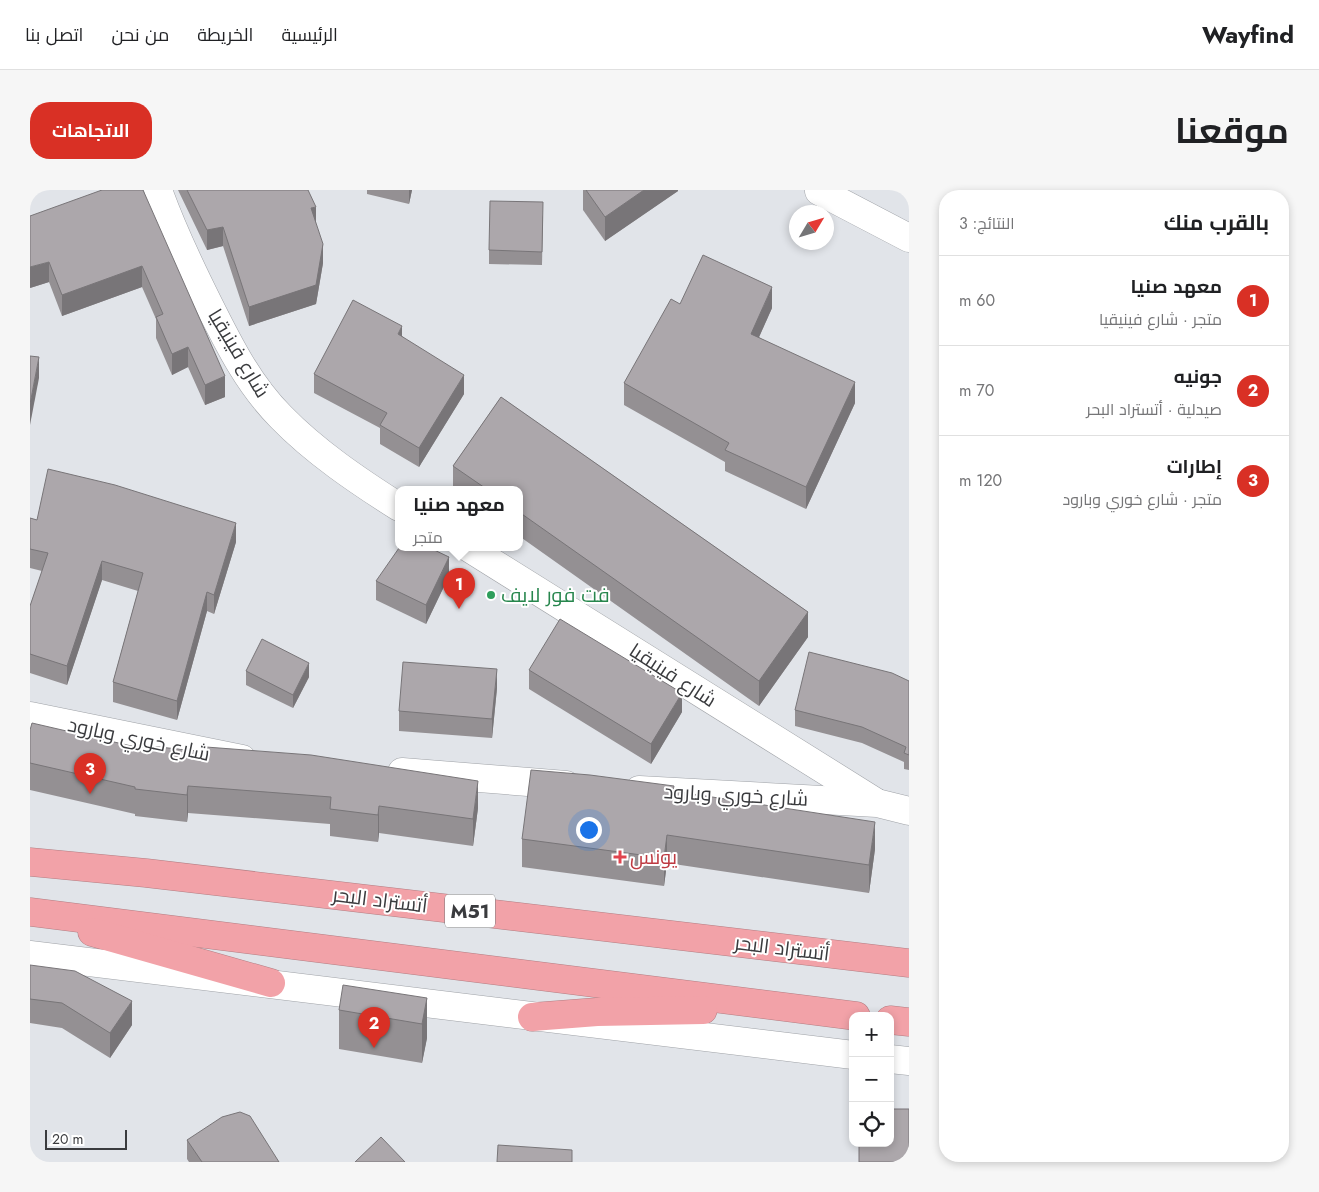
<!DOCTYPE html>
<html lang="ar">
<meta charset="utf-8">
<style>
:root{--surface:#fff;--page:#f6f6f6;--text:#202124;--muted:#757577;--line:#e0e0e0;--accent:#d93025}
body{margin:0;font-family:Jost,Cairo,sans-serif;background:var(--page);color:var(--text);direction:rtl}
.controls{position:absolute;right:15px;bottom:15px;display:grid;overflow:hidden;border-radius:10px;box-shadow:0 2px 8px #0003}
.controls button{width:45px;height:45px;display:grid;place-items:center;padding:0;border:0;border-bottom:1px solid var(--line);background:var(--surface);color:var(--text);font:25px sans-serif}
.compass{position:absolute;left:759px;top:15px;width:45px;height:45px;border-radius:50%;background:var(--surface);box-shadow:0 2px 8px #0003;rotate:52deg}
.scale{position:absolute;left:15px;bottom:12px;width:82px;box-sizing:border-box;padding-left:5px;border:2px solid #3a3b3e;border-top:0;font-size:14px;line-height:18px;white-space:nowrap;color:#3a3b3e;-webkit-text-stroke:4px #fff;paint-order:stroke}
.you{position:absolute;left:558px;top:639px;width:18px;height:18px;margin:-12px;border:4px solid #fff;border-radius:50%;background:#1a73e8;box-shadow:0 0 0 8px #1a73e833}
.badge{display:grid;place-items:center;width:32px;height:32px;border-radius:50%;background:var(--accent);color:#fff;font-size:16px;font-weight:700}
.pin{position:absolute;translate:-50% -41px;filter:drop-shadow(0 1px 2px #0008)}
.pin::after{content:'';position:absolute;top:26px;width:18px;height:15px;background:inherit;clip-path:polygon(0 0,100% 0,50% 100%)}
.popup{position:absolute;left:365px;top:296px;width:128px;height:65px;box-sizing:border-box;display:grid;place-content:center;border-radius:10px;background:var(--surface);filter:drop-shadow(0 1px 4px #0005);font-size:16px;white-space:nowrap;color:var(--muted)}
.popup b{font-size:19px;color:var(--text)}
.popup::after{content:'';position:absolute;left:50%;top:100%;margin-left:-10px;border:10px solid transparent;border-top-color:var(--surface)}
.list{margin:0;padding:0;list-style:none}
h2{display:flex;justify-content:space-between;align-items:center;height:65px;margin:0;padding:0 20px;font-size:21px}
h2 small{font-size:16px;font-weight:400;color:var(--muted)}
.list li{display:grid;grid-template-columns:32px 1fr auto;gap:15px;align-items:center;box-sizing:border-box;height:90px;padding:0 20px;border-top:1px solid var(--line)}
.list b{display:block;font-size:19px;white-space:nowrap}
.list p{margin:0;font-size:16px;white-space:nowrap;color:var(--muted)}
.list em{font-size:16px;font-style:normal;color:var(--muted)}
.icon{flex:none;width:28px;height:28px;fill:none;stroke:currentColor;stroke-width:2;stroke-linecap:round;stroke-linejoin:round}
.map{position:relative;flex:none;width:879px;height:972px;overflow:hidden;direction:ltr;border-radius:20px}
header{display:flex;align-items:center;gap:30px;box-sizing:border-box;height:70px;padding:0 25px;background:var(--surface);border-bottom:1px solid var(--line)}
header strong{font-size:24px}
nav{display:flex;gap:28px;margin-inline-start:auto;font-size:18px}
.intro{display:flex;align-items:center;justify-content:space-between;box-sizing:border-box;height:120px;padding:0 30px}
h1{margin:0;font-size:35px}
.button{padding:12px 22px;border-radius:20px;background:var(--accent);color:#fff;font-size:18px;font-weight:700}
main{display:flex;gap:30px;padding:0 30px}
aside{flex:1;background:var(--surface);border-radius:20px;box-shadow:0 2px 8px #0003}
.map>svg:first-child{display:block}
</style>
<header>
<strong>Wayfind</strong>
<nav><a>الرئيسية</a><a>الخريطة</a><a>من نحن</a><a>اتصل بنا</a></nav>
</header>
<div class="intro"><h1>موقعنا</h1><a class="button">الاتجاهات</a></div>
<main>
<aside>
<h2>بالقرب منك<small>النتائج: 3</small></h2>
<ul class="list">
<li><span class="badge">1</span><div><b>معهد صنيا</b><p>متجر · شارع فينيقيا</p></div><em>60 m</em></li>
<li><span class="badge">2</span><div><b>جونيه</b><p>صيدلية · أتستراد البحر</p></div><em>70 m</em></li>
<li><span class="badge">3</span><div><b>إطارات</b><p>متجر · شارع خوري وبارود</p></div><em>120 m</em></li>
</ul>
</aside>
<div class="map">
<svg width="879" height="972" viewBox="0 0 879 972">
<rect width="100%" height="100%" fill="#e1e4e9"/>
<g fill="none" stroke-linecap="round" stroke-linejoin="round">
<defs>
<g id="minor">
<path d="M128,0c14,40 32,77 51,115 20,40 40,80 72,112 34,35 77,64 118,90"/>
<path d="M789,1l90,47"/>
<path d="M439,358l405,253"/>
<path d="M0,526l212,43"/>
<path d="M372,582l164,13"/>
<path d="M609,600l238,13 32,8"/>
<path d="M0,765l823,100"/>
<path d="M860,869l19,2"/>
</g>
<g id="highway">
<path d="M0,672l116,11 763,90"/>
<path d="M0,722l826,104"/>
<path d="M62,742l179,51"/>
<path d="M502,827l65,-5 106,-2"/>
<path d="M860,830l19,2"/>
</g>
</defs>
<use href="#minor" stroke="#9fa2a7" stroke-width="29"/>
<use href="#highway" stroke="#b27e83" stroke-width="29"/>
<use href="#minor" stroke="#fff" stroke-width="28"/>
<use href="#highway" stroke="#f2a2a8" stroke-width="28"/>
</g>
<g fill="#949093">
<path d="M70,0h43l82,207 -20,8 -17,-38 -16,8 -16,-37v-19l-14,-32 -80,29 -13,-34 -19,6 70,-97z"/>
<path d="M148,0h130l8,34 7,39 -7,41 -67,22 -26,-80 -16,4z"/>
<path d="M337,0h45l-3,14 -42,-10z"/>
<path d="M553,0h95v1l-73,50 -22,-31z"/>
<path d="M513,26l-1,49 -53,-1v-14z"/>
<path d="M650,114l92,4 -13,29 96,66 -49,106 -81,-38v-9l-101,-57v-22z"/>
<path d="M372,146l62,58 -45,73 -39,-23v-16l-66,-35v-19z"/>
<path d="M471,207l307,215v25l-49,69 -240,-170v-46h-66v-24z"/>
<path d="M0,328l7,2 199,22 -22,72 -7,-3 -30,109 -64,-18v-20l25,-91 -36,-11 -35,105 -37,-12v-67l12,-35 -12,-3z"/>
<path d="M419,386l-23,48 -50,-24v-19z"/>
<path d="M499,480l153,42 -31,52 -122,-75z"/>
<path d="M216,481l63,6 -16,31 -47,-23z"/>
<path d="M879,491v89l-5,-1v-7l-42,-19 -67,-17v-16z"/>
<path d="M467,498l-5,50 -93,-7v-20z"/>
<path d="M0,540l110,18 338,60 -5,38 -94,-13 -1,9 -48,-6v-12l-142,-11 -1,9 -52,-6v-2l-105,-24z"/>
<path d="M644,601l201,58 -6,44 -202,-30 -3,23 -142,-19v-28z"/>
<path d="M0,775l102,60 -22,33 -48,-30 -32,-5z"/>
<path d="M397,808v40l-5,25 -83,-14v-39z"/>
<path d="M157,950l92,22h-90l-2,-3z"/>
</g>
<g fill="#787578">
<path d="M379,0h3l-3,14z"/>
<path d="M614,0h34v1l-73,50v-24z"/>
<path d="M286,17v20l-5,-19z"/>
<path d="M193,37v19l-16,4v-20z"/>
<path d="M293,54v19l-7,41 -67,22v-19z"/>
<path d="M19,72v20l-19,6v-21z"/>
<path d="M112,76v21l-80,29v-21z"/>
<path d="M742,97v21l-21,47v-21z"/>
<path d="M372,136v20l-4,-12z"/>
<path d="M158,157v20l-16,8v-21z"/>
<path d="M9,167v21l-9,47v-21z"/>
<path d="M434,185v19l-45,73v-19z"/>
<path d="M195,186v21l-20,8v-20z"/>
<path d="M825,192v21l-49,106v-22z"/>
<path d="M206,333v19l-22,72v-19z"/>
<path d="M419,367v19l-23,48v-19z"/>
<path d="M72,371v19l-35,105v-19z"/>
<path d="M177,402v19l-30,109v-19z"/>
<path d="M778,422v25l-49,69v-25z"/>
<path d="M279,473v14l-16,31v-13z"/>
<path d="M467,479v19l-5,50v-19z"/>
<path d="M652,503v19l-31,52v-20z"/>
<path d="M448,591v27l-5,38v-27z"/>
<path d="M158,596v27l-1,9v-27z"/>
<path d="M349,616v27l-1,9v-27z"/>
<path d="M845,632v27l-6,44v-28z"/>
<path d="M637,645v28l-3,23v-28z"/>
<path d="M397,808v40l-5,25v-39z"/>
<path d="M102,811v24l-22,33v-25z"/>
</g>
<g fill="#aca7ab" stroke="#787578">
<path d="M72,0h41l82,186 -20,9 -17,-38 -16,7 -16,-37 7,-3 -21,-48 -80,29 -13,-33 -19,5v-51z"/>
<path d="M157,0h121l8,17 -5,1 12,36 -7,41 -67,22 -26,-80 -16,3z"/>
<path d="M556,0h58l-39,27z"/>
<path d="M460,11l53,1 -1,50 -53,-2z"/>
<path d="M673,65l69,32 -21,47 104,48 -49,105 -81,-37 4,-7 -105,-60 47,-84 9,5z"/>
<path d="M323,110l49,26 -4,8 66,41 -45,73 -39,-23 7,-12 -73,-39z"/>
<path d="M0,166l9,1 -9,47z"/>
<path d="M471,207l307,215 -49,69 -240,-169v-22h-31l-35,-24z"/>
<path d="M18,279l67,16 121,38 -22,72 -7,-3 -30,109 -64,-19 30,-109 -41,-12 -35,105 -37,-12v-48l18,-53 -18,-4v-31l7,2z"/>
<path d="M369,358h31l19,9 -23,48 -50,-24z"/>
<path d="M530,429l122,74 -31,51 -122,-74z"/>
<path d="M232,449l47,24 -16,32 -47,-24z"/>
<path d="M779,462l83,21 17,8v74l-5,-2 2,-6 -44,-20 -67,-17z"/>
<path d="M373,472l94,7 -5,50 -93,-8z"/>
<path d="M2,533l108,25v-3l66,7v-5l105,8 167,26 -5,38 -94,-13 -1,9 -48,-6 1,-12 -143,-11 -1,9 -52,-6v-2l-105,-24v-33z"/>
<path d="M501,580l59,5 84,11 -1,5 202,31 -6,43 -202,-30 -3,23 -142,-19z"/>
<path d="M0,775l45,6 57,30 -22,32 -48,-30 -32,-4z"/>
<path d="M313,795l84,13 -5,26 -83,-14z"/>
<path d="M860,919h19v53h-50v-19h31z"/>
<path d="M210,922l10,4 29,46h-77l-15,-22 35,-23z"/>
<path d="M351,947l24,25h-50z"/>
<path d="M468,955l74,5v12h-75z"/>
</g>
<circle fill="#2e9e5b" stroke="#fff" stroke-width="2" cx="461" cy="405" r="5"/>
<path fill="#e0444e" stroke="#fff" stroke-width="2" d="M587.5 659.5h5v5h5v5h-5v5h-5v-5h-5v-5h5z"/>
<g text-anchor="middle" stroke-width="4" stroke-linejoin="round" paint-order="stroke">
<rect fill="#fff" stroke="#757678" stroke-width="1" x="415" y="704.5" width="50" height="33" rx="4"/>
<g font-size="19" font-weight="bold" fill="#3a3b3e">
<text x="440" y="728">M51</text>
</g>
<g font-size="20" fill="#3a3b3e" stroke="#fff">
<text transform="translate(209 163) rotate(59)" y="7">شارع فينيقيا</text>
<text transform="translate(643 485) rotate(33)" y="7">شارع فينيقيا</text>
<text transform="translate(109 549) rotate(12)" y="7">شارع خوري وبارود</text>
<text transform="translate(706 605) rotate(3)" y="7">شارع خوري وبارود</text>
<text transform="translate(350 710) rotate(7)" y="7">أتستراد البحر</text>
<text transform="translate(752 758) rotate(7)" y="7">أتستراد البحر</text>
</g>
<g font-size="20" fill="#27864d" stroke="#fff" text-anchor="start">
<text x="471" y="412">فت فور لايف</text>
</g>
<g font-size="20" fill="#be3a42" stroke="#fff" text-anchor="start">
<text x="600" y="674">يونس</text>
</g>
</g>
</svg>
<div class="controls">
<button>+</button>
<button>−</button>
<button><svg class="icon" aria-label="locate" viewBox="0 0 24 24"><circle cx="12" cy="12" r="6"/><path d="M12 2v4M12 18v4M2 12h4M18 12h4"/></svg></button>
</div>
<svg class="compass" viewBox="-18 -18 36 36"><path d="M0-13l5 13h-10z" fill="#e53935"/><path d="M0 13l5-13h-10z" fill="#757577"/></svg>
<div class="scale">20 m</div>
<div class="you"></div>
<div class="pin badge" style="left:429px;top:419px">1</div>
<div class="popup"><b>معهد صنيا</b>متجر</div>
<div class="pin badge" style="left:344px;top:858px">2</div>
<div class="pin badge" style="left:60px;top:604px">3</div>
</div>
</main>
